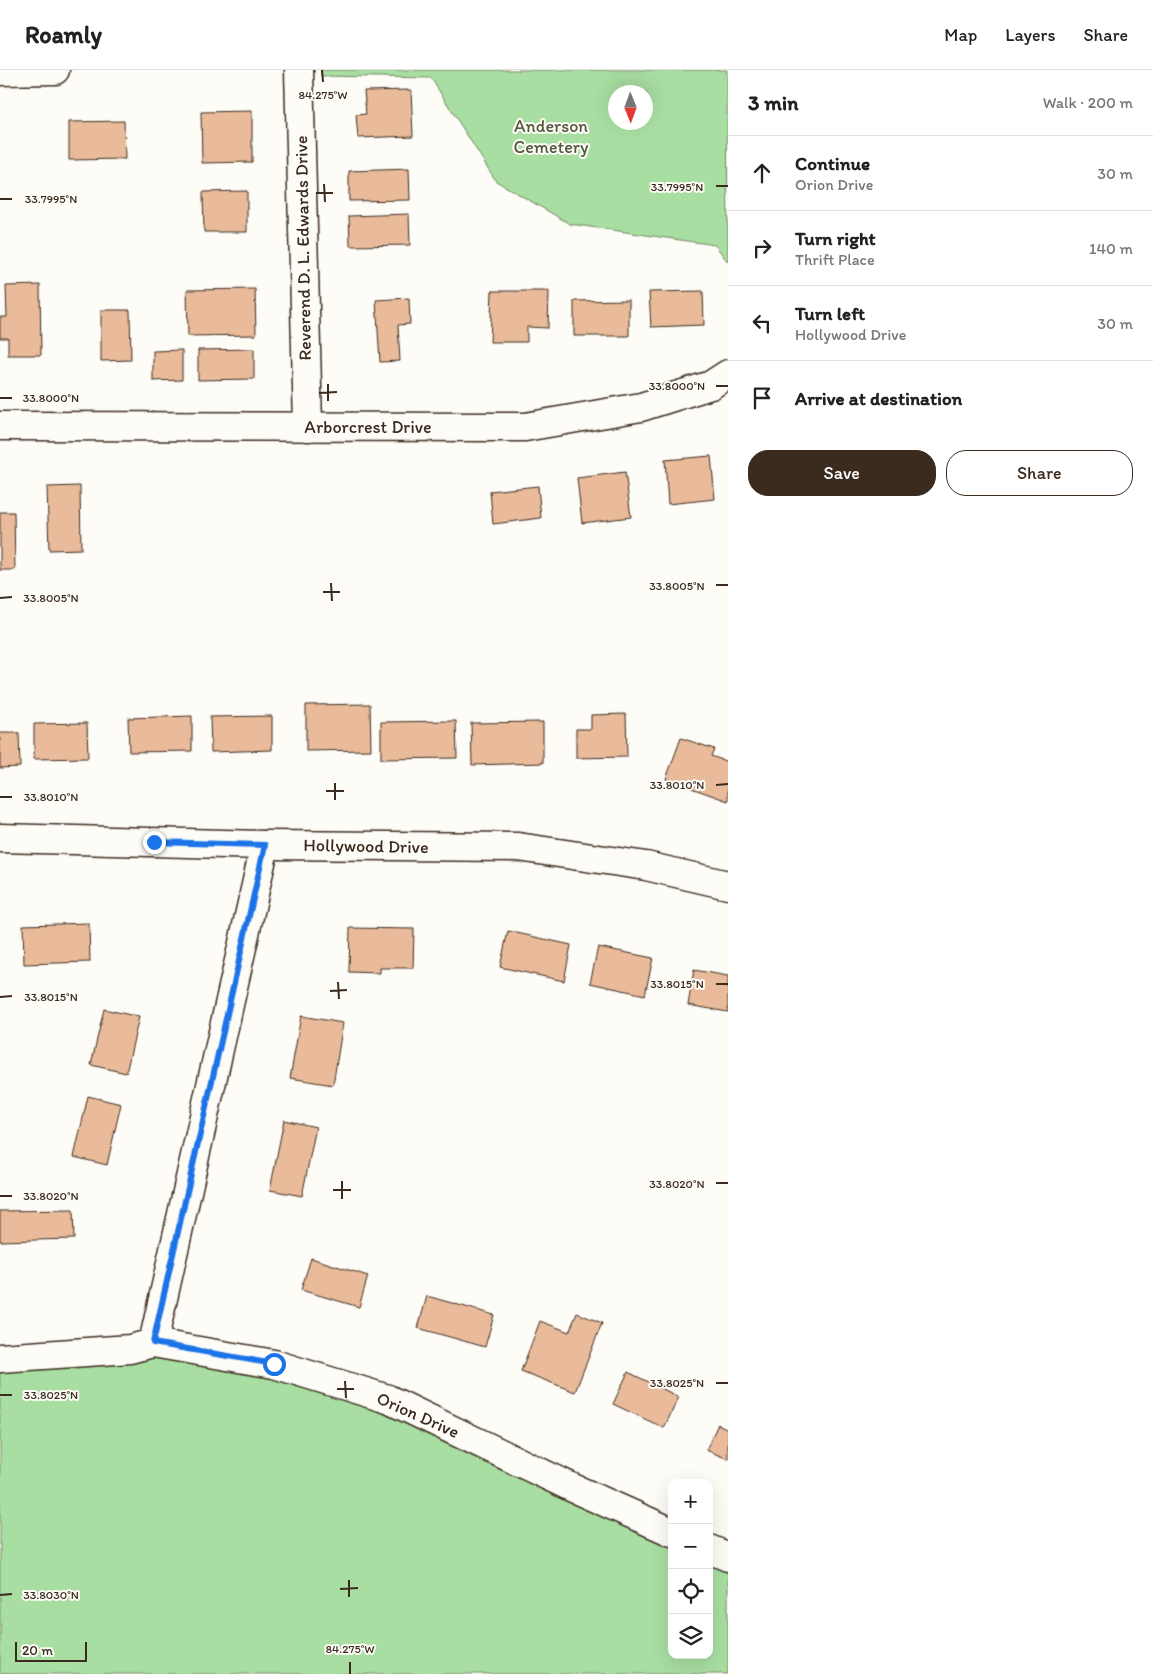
<!DOCTYPE html>
<meta charset="utf-8">
<style>
:root{--surface:#fff;--page:#f2f2f2;--text:#222;--muted:#767676;--line:#e0e0e0;--accent:#3b2a1e}
body{margin:0;font-family:Itim,sans-serif;background:var(--page);color:var(--text)}
.controls{position:absolute;right:15px;bottom:15px;display:grid;overflow:hidden;border-radius:10px;box-shadow:0 5px 20px #0002}
.controls button{width:45px;height:45px;display:grid;place-items:center;padding:0;border:0;border-bottom:1px solid var(--line);background:var(--surface);color:var(--text);font:25px sans-serif}
.compass{position:absolute;left:608px;top:15px;width:45px;height:45px;border-radius:50%;background:var(--surface);box-shadow:0 5px 20px #0002;rotate:179deg}
.scale{position:absolute;left:15px;bottom:12px;width:72px;box-sizing:border-box;padding-left:5px;border:2px solid #3b2a1e;border-top:0;font-size:14px;line-height:18px;white-space:nowrap;color:#3b2a1e;-webkit-text-stroke:4px #fdfcf7;paint-order:stroke}
.stop{position:absolute;width:15px;height:15px;margin:-11px;border:4px solid #1a73e8;border-radius:50%;background:#fff}
.stop.end{background:#1a73e8;border-color:#fff;box-shadow:0 1px 5px #0008}
.list{margin:0;padding:0;list-style:none}
h2{display:flex;justify-content:space-between;align-items:center;height:65px;margin:0;padding:0 20px;font-size:21px}
h2 small{font-size:16px;font-weight:400;color:var(--muted)}
.list li{display:grid;grid-template-columns:32px 1fr auto;gap:15px;align-items:center;box-sizing:border-box;height:75px;padding:0 20px;border-top:1px solid var(--line)}
.list b{display:block;font-size:19px;white-space:nowrap}
.list p{margin:0;font-size:16px;white-space:nowrap;color:var(--muted)}
.list em{font-size:16px;font-style:normal;color:var(--muted)}
.actions{display:flex;gap:10px;padding:15px 20px}
.actions a{flex:1;padding:11px 0;border:1px solid var(--accent);border-radius:20px;text-align:center;font-size:18px;color:var(--accent)}
.actions .main{background:var(--accent);color:#fff}
.icon{flex:none;width:28px;height:28px;fill:none;stroke:currentColor;stroke-width:2;stroke-linecap:round;stroke-linejoin:round}
.map{position:relative;flex:none;width:728px;height:1604px;overflow:hidden}
header{display:flex;align-items:center;gap:30px;box-sizing:border-box;height:70px;padding:0 25px;background:var(--surface);border-bottom:1px solid var(--line)}
header strong{font-size:24px}
nav{display:flex;gap:28px;margin-inline-start:auto;font-size:18px}
main{display:flex}
aside{flex:1;background:var(--surface)}
.map>svg:first-child{display:block}
</style>
<header>
<strong>Roamly</strong>
<nav><a>Map</a><a>Layers</a><a>Share</a></nav>
</header>
<main>
<div class="map">
<svg width="728" height="1604" viewBox="0 0 728 1604">
<rect width="100%" height="100%" fill="#fdfcf7"/>
<filter id="ink" filterUnits="userSpaceOnUse"><feTurbulence type="fractalNoise" baseFrequency=".02" numOctaves="2"/><feDisplacementMap in="SourceGraphic" scale="10" xChannelSelector="R" yChannelSelector="G"/><feConvolveMatrix kernelMatrix="1 2 1 2 8 2 1 2 1" color-interpolation-filters="sRGB"/></filter>
<g filter="url(#ink)">
<g fill="#a8dea1" stroke="#728460" fill-rule="evenodd">
<path d="M321,0h406l1,192 -13,-17 -145,-21 -74,-43 -65,-103 -110,-2zM616,22h30v30h-30z"/>
<path d="M160,1283l270,58 242,119v125h37v-107l19,9v117h-728v-318z"/>
</g>
<g fill="#e9bb9a" stroke="#3b2a1e">
<path d="M411,20l2,46 -55,2 -2,-23 10,-1 -2,-23z"/>
<path d="M252,41v51l-50,1 -1,-51z"/>
<path d="M124,51l1,38 -56,1v-38z"/>
<path d="M409,99l1,31 -61,1v-30z"/>
<path d="M247,121v41h-43l-1,-40z"/>
<path d="M409,144l1,31 -60,1 -1,-30z"/>
<path d="M40,215l1,70h-33v-17h-8v-21h7l-1,-31z"/>
<path d="M255,219l1,46 -68,1 -1,-46z"/>
<path d="M492,221h57l-1,37 -21,-1v15h-37z"/>
<path d="M703,221l1,34 -53,2 -2,-35z"/>
<path d="M409,228l1,26 -12,1 2,36 -20,1 -4,-62z"/>
<path d="M629,230v36h-55v-35z"/>
<path d="M101,240h29l1,50 -30,1z"/>
<path d="M254,279v30l-56,1v-30z"/>
<path d="M182,280v30l-29,1v-30z"/>
<path d="M711,386l4,43 -47,5 -3,-44z"/>
<path d="M625,402l6,45 -49,6 -5,-45z"/>
<path d="M80,416l1,63 -32,1 -2,-63z"/>
<path d="M538,416l3,32 -48,6 -3,-33z"/>
<path d="M0,442h14l1,58h-15z"/>
<path d="M370,634l1,46 -65,1v-46z"/>
<path d="M626,644l1,43 -51,1v-29h15v-14z"/>
<path d="M192,646v35l-63,1 -1,-34z"/>
<path d="M272,646v34l-61,2 -1,-35z"/>
<path d="M456,651l1,37 -76,1v-37z"/>
<path d="M543,652v41l-71,2 -1,-42z"/>
<path d="M87,653l1,35 -54,1v-35z"/>
<path d="M0,663h19l1,34 -20,1z"/>
<path d="M681,668l33,11 -3,7 17,6v39l-62,-22z"/>
<path d="M89,853l1,39 -66,2 -1,-39z"/>
<path d="M350,858l64,1 -1,39h-33v5l-31,-1z"/>
<path d="M508,861l63,14 -7,36 -64,-14z"/>
<path d="M598,877l55,11 -8,37 -55,-12z"/>
<path d="M694,900l34,6v36l-40,-7z"/>
<path d="M104,939l35,8 -13,56 -35,-8z"/>
<path d="M301,946l42,7 -10,62 -43,-7z"/>
<path d="M88,1026l33,8 -14,61 -33,-8z"/>
<path d="M284,1050l32,7 -14,69 -32,-6z"/>
<path d="M73,1140l1,29 -74,2v-30z"/>
<path d="M311,1188l57,18 -9,31 -58,-17z"/>
<path d="M427,1226l67,19 -9,32 -67,-19z"/>
<path d="M577,1243l25,10 -27,69 -54,-21 19,-50 29,11z"/>
<path d="M628,1302l51,25 -15,31 -51,-24z"/>
<path d="M718,1354l10,5v30l-22,-9z"/>
</g>
<g fill="none" stroke-linecap="round" stroke-linejoin="round">
<defs>
<g id="minor">
<path d="M299,0l9,357"/>
<path d="M0,1l55,-1"/>
<path d="M0,356l525,1 116,-20 70,-22 17,-11"/>
<path d="M0,768l265,7 253,2 128,19 82,19"/>
<path d="M153,1273l112,-498"/>
<path d="M0,1288l130,-9 23,-6 121,21 114,35 185,89 99,44"/>
<path d="M709,1479l19,8"/>
</g>
</defs>
<use href="#minor" stroke="#3b2a1e" stroke-width="31"/>
<use href="#minor" stroke="#fdfcf7" stroke-width="28"/>
</g>
</g>
<g fill="none" stroke-linecap="round" stroke-linejoin="round" filter="url(#ink)">
<path stroke="#1a73e8" stroke-width="6" d="M154,772l111,3 -112,498 121,21"/>
</g>
<path fill="none" stroke="#3b2a1e" stroke-width="2" d="M322,0l1,12M324,114l1,18M716,116h12M316,123h17M0,129h12M328,314v17M716,316h12M319,323l18,-1M0,328h12M331,513l1,18M716,515h12M323,522h17M0,528l12,-1M335,713v17M716,715l12,-1M326,721h18M0,727h12M338,912l1,17M716,914h12M330,921l17,-1M0,927l12,-1M342,1111v18M716,1113h12M333,1120h18M0,1126h12M345,1311l1,17M716,1313h12M337,1319h17M0,1325h12M349,1510v17M340,1519l18,-1M0,1525l12,-1M350,1592v12"/>
<g text-anchor="middle" stroke-width="4" stroke-linejoin="round" paint-order="stroke">
<g font-size="18" fill="#56573f" stroke="#fdfcf7">
<text x="551" y="62">Anderson<tspan x="551" dy="21">Cemetery</tspan></text>
</g>
<g font-size="18" fill="#3b2a1e" stroke="#fdfcf7">
<text transform="translate(303 178) rotate(-91)" y="6">Reverend D. L. Edwards Drive</text>
<text x="368" y="363">Arborcrest Drive</text>
<text transform="translate(366 776) rotate(1)" y="6">Hollywood Drive</text>
<text transform="translate(418 1345) rotate(24)" y="6">Orion Drive</text>
</g>
</g>
<g font-size="12" text-anchor="middle" fill="#3b2a1e" stroke="#fdfcf7" stroke-width="4" stroke-linejoin="round" paint-order="stroke">
<text x="323" y="29">84.275°W</text>
<text x="677" y="121">33.7995°N</text>
<text x="51" y="133">33.7995°N</text>
<text x="677" y="320">33.8000°N</text>
<text x="51" y="332">33.8000°N</text>
<text x="677" y="520">33.8005°N</text>
<text x="51" y="532">33.8005°N</text>
<text x="677" y="719">33.8010°N</text>
<text x="51" y="731">33.8010°N</text>
<text x="677" y="918">33.8015°N</text>
<text x="51" y="931">33.8015°N</text>
<text x="677" y="1118">33.8020°N</text>
<text x="51" y="1130">33.8020°N</text>
<text x="677" y="1317">33.8025°N</text>
<text x="51" y="1329">33.8025°N</text>
<text x="51" y="1529">33.8030°N</text>
<text x="350" y="1583">84.275°W</text>
</g>
</svg>
<div class="controls">
<button>+</button>
<button>−</button>
<button><svg class="icon" aria-label="locate" viewBox="0 0 24 24"><circle cx="12" cy="12" r="6"/><path d="M12 2v4M12 18v4M2 12h4M18 12h4"/></svg></button>
<button><svg class="icon" aria-label="layers" viewBox="0 0 24 24"><path d="M12 4l9 5-9 5-9-5zM3 14l9 5 9-5"/></svg></button>
</div>
<svg class="compass" viewBox="-18 -18 36 36"><path d="M0-13l5 13h-10z" fill="#e53935"/><path d="M0 13l5-13h-10z" fill="#767676"/></svg>
<div class="scale">20 m</div>
<div class="stop" style="left:274px;top:1294px"></div>
<div class="stop end" style="left:154px;top:772px"></div>
</div>
<aside>
<h2>3 min<small>Walk · 200 m</small></h2>
<ul class="list">
<li><svg class="icon" aria-label="ahead" viewBox="0 0 24 24"><path d="M12 20V5M6 11l6-6 6 6"/></svg><div><b>Continue</b><p>Orion Drive</p></div><em>30 m</em></li>
<li><svg class="icon" aria-label="right" viewBox="0 0 24 24"><path d="M7 20v-9h11M14 6l5 5-5 5"/></svg><div><b>Turn right</b><p>Thrift Place</p></div><em>140 m</em></li>
<li><svg class="icon" aria-label="left" viewBox="0 0 24 24"><path d="M17 20v-9H6M10 6l-5 5 5 5"/></svg><div><b>Turn left</b><p>Hollywood Drive</p></div><em>30 m</em></li>
<li><svg class="icon" aria-label="arrive" viewBox="0 0 24 24"><path d="M6 21V4h12l-3 4 3 4H6"/></svg><div><b>Arrive at destination</b></div></li>
</ul>
<div class="actions"><a class="main">Save</a><a>Share</a></div>
</aside>
</main>
